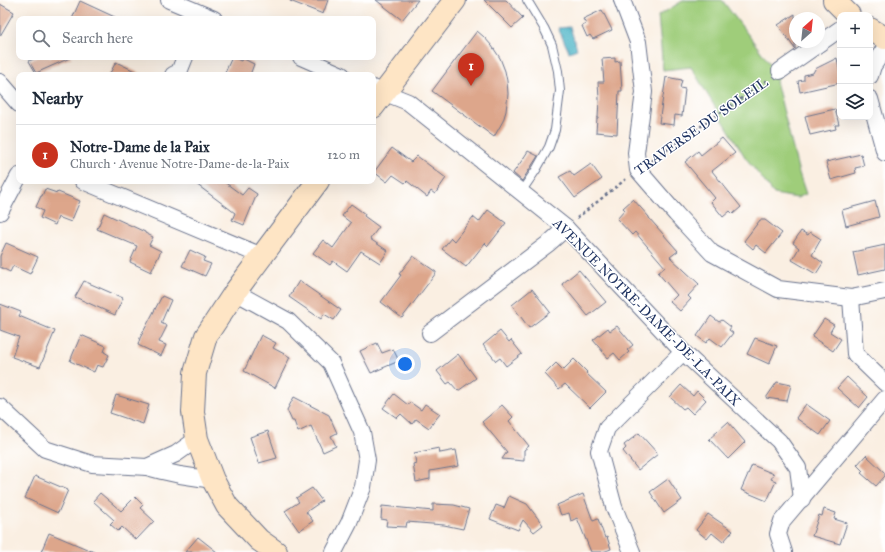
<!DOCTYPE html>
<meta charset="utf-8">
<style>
:root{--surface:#fff;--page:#f6f6f7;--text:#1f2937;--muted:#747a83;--line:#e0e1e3;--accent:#c8321e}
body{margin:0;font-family:"IM FELL Great Primer",serif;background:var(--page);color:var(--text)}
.controls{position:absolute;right:12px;top:12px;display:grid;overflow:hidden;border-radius:8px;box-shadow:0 4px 16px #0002}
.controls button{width:36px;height:36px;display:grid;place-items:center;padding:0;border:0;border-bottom:1px solid var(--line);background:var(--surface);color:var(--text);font:20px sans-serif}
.compass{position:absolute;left:789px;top:12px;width:36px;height:36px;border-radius:50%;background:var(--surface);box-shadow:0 4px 16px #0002;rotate:27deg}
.you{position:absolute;left:405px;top:364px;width:14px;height:14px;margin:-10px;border:3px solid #fff;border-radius:50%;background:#1a73e8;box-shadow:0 0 0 6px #1a73e833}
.badge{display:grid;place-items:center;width:26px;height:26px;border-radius:50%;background:var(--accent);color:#fff;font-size:13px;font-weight:700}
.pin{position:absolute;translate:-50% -33px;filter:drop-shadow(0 1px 2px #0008)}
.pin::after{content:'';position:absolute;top:21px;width:14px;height:12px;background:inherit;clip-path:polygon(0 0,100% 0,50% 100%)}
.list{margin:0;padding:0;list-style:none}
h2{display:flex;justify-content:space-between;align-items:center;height:52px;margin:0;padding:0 16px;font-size:17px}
h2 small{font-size:13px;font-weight:400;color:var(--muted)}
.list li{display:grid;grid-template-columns:26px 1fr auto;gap:12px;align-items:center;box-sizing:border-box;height:60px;padding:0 16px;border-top:1px solid var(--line)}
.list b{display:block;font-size:15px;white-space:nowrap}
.list p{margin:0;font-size:13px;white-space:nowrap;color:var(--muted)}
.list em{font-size:13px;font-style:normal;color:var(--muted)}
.icon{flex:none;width:22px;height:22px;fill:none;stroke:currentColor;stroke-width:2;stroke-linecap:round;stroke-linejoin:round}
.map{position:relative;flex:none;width:885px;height:552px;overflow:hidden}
.search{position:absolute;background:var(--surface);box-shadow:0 4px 16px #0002;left:16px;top:16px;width:360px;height:44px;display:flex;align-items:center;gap:10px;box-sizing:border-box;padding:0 14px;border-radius:8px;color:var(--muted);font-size:15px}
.panel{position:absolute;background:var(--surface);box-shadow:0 4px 16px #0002;left:16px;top:72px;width:360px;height:112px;border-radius:8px}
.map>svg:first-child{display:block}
</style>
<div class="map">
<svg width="885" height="552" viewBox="0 0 885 552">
<rect width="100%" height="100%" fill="#fff"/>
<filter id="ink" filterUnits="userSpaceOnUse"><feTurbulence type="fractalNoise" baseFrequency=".025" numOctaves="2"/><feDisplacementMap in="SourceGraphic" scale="8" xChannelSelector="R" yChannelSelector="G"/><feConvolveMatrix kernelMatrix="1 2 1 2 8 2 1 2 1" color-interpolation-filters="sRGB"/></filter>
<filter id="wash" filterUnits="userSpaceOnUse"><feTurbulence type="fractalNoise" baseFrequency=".012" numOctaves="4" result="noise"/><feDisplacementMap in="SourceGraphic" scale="16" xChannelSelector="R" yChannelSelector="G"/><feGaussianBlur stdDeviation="0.9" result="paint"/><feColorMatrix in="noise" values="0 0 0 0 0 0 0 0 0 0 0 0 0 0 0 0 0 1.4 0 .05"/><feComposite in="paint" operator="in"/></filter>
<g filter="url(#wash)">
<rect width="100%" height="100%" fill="#faefe2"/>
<path fill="#9fcd7a" stroke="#5d7e6c" d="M684,0h38l58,77 -4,4 23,92 7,21 -9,4 -23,-4 -29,-37 -54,-90 -28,3 -5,-54z"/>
<path fill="#47b2c5" stroke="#317092" d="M570,27l7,22 -8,3 -11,-24z"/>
<g id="blocks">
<g fill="#dda68b">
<path d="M290,0h38l-5,14 -33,-13z"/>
<path d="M376,0h42l-16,20z"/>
<path d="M484,0h22l17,18 -11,10z"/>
<path d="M80,1l39,18h-47z"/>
<path d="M0,4l14,8 -14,24z"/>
<path d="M602,10l10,20 -19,9 -3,-4 -3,2 -5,-11 4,-2 -3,-5z"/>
<path d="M795,14v35l-17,-24z"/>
<path d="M477,31l7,6 8,9 8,12 5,13 2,10 1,13 -2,17 -3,10 -9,16 -62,-46z"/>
<path d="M38,57h34l-36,16 -7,-12z"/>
<path d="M232,57l9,4 1,-3 12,6 -4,11h-26z"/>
<path d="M615,58v4l5,-1 2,30h-3l-2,43 -21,-2 1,-14h1l1,-19 -1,-17h6l-2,-23z"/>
<path d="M837,58l3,16v9l-40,9 -2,-11 6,-1v-5l9,-2 2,-4z"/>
<path d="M116,62l27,13h-34z"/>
<path d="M666,77l16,3 -2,8 5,1 -3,27 -7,-1 -1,10 -15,-2z"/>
<path d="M835,109l4,16h-4l1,4 -26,6 -5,-19z"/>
<path d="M722,138l13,15 -23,18 29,36 -8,7 -3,-3 -7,6 -12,-15 4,-4 -30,-36 13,-11 3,4z"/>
<path d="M392,148l19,14 6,-6 29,22 -11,16 -4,-3 -4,6 -20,-16 -2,2 -12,-8 -6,7 -13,-10z"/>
<path d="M528,151l10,5 -16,25 -9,-8 10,-14z"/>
<path d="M861,154l3,12 -9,2 1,5 -25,7 -5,-18z"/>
<path d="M591,164l11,15 -27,19 -16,-21 11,-6 4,5z"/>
<path d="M192,181h31l19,14 6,-7 9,6 -13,31 -12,-5 3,-7z"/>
<path d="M45,189l12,4 1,-1 22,9 -9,21 -13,-5 -3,8 -15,-7 3,-7 -7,-4 5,-11h1z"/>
<path d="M633,199l16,18v1l29,33 -8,6 29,27 -11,12 3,3 -11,12 -10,-9 7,-7 -19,-22 7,-6 -30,-35 -3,3 -15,-16 8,-9 -2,-2z"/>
<path d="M875,201l4,16 -33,9 -4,-16z"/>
<path d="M351,204l14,10 -1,2 15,11 -9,12 18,12 -8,12 -19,-12 -14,20 -14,-10 -3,4 -17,-12 10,-13 10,8 18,-25 -9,-7z"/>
<path d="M488,210l18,13 -18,23 -3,-3 -19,24 -24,-18 9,-11 3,3 19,-24 6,5z"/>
<path d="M104,213l41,19v1l8,4 -4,8 12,6 -10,21 -21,-10 7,-16 -40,-17z"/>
<path d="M760,220h5l17,13 -16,20 -10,-8 -3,4 -9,-8z"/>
<path d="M801,231l7,4 2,-3 11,7 -9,16 11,8 -7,11 -24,-14 7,-12 -6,-5z"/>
<path d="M6,243l32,14 -8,17 -17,-8 -3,6 -10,-5v-11z"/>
<path d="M885,245v24l-27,6 -5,-23z"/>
<path d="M190,250l15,7 -2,4 8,3 -6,12 -23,-10z"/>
<path d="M413,256l23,16v1l-34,45 -21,-16 20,-27 -2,-1z"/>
<path d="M579,270l27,32 -18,14 -26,-32z"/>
<path d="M84,281l39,17 -8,17 -40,-18z"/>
<path d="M299,281l42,29 -7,10 -10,-6 -3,5 -32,-22z"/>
<path d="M532,289l18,23 -21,16 -17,-23z"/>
<path d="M162,296l9,4 -10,23 6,3 -8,16 7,3 -5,11 -23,-11 2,-7z"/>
<path d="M0,304l21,8 -2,4 36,15 -15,36 -28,-10 7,-20 -19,-7z"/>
<path d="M711,316l8,6 3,-2 9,7 -2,3 4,3 -11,14 -12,-9 -4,5 -9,-7z"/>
<path d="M824,319l10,6 -4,7 11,7 -8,12 -21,-14z"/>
<path d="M617,326l16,19 -6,5 2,2 -9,8 -6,-7 -6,5 -15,-18 15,-12 2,3z"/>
<path d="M500,331l9,11 2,-2 11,14 -16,12 -6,-8 -4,3 -13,-16z"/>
<path d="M81,335l25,11 -2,6 5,3 -6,12 -6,-2 -3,7 -24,-11z"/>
<path d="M261,335l15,8 -3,5 17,9 -15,31 -31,-17z"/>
<path d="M755,338l22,8 -8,18 -22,-10z"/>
<path d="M377,343l5,10 11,-4 6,12 -28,12 -11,-22z"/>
<path d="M458,354l18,24 -18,13 -8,-9 -3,2 -10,-13z"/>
<path d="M574,359l13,13 -1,1 20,19 -16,16 -25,-24 -6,5 -14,-15 11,-11 7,7z"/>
<path d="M847,377l21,20 -9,11 -22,-20z"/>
<path d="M777,382l14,3 -4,16 -21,-3z"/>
<path d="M681,385l12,11 4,-5 9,9 -13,14 -7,-7 -3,2 -13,-12z"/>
<path d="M394,394l14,11 2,-3 11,8 4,-6 15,10 -11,14 -13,-9 -4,5 -11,-10 -4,4 -14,-10z"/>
<path d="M116,395l33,10 -6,19 -33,-11z"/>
<path d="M294,397l35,18 8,18 -6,3 5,10 -13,6 -12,-26 -13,6 -4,-11h-2l-5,-11z"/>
<path d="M806,404l24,17 -10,14 -24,-17z"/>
<path d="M502,405l11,12 -4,4 20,25 -5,4v11l-22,-2 5,-7 -25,-30z"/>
<path d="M728,422l17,20 -17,17 -19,-20z"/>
<path d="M268,431l9,27 -18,5 -9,-26z"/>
<path d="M639,433l19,21 -20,16 -15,-19 3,-3 -2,-3z"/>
<path d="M439,448l1,5 16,-3 3,16 -29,5v8l-14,3 -3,-18 3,-1 -2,-10z"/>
<path d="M866,455l19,18v3l-9,10 -15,-13 2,-2 -6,-6z"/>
<path d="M752,465l22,9 -3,5 5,2 -9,20 -26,-11z"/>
<path d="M35,476l33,14 -10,23 -33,-15z"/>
<path d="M668,479l14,21 -18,13 -14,-21z"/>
<path d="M312,488l10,13 -16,11 7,9 -14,10 -14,-20 14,-9 -3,-4z"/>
<path d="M100,493l21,18 14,-14 8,8 -3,3 14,13 -18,19 -14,-13 -4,4 -8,-7 4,-4 -21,-19z"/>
<path d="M583,494l10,27 5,-2 7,19 2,-1 4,12 -8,3h-12l-14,-34 -6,3 -2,-8 -8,2 -4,-10z"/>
<path d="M509,496l18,8 16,21 -9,7 -11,-12 -5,10 -28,-11 6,-14 8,3z"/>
<path d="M433,504l21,1 15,4 -6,20 -19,-4 -37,-3 -1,5 -20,-1 1,-6 -6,-1 1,-13 51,5z"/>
<path d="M824,509l12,4 -2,6 13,4 -7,21 -28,-8 7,-21 3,1z"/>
<path d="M708,514l25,17 -10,11 -11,-9 -5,6 -11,-9z"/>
<path d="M49,533l45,19h-53z"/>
<path d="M198,537l19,15h-32z"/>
</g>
</g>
</g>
<g filter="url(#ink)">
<use href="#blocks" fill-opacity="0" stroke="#69728c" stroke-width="1"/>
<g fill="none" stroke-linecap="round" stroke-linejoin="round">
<defs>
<path id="lane" d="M521,192l15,-22 13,-23 6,-17 5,-39 -2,-20 -6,-26 -8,-17 -17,-28"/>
<g id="street">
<path d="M169,0l45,19"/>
<path d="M622,0l16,42 6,50 -8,61 2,17 38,44 36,39 66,36 73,9 34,-7"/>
<path d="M301,57l41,18"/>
<path d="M780,71l60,-42"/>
<path d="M173,75l6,-3 6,-15"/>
<path d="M870,76l3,-10 12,-18"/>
<path d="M0,82l19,22"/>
<path d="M373,88l35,14 158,126 117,124 96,89 19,27 4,31"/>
<path d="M870,99l15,54"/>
<path d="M83,181l179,75"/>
<path d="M0,212l19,-36"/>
<path d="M235,292l53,29 43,42 31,69 5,28 -4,27 -14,36 -15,29"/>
<path d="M851,298l4,56 30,29"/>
<path d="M430,333l119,-90 17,-15"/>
<path d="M0,407l45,42 47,15 55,3 15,4 18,4 33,5"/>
<path d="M147,467l29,-13 21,-15"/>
<path d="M632,552l-18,-45 -15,-56 8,-23 76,-76"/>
<path d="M784,552l-6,-18 4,-13 103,-122"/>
</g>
<g id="secondary">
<path d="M834,0l15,15"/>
<path d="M870,29l15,9"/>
<path d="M373,107l82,-107"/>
<path d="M276,552l-17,-12 -32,-34 -14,-26 -16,-41 -4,-27 2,-39 11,-37 29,-44 83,-111"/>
</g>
</defs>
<use href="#lane" stroke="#69728c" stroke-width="10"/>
<use href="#street" stroke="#69728c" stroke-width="18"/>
<use href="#secondary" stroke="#69728c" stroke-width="24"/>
<g stroke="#69728c" stroke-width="2.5" stroke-dasharray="3 3" stroke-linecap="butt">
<path d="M651,161l118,-82"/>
<path d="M577,218l49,-39"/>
</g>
<use href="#lane" stroke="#fff" stroke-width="8"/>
<use href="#street" stroke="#fff" stroke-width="16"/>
<use href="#secondary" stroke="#fee5c5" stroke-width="22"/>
</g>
</g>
<g text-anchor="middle" stroke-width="3" stroke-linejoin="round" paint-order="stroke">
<g font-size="14" fill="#1b2f5e" stroke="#fff">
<text transform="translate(701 126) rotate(-35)" y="5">TRAVERSE DU SOLEIL</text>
<text transform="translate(647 312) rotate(45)" y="5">AVENUE NOTRE-DAME-DE-LA-PAIX</text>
</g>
</g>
</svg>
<div class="controls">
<button>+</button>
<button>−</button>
<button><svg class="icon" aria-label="layers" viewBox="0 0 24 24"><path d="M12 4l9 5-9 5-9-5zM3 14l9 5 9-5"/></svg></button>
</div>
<svg class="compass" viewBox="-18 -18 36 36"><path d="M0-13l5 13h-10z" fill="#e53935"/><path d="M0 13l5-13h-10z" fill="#747a83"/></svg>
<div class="you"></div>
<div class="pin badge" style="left:471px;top:86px">1</div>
<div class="search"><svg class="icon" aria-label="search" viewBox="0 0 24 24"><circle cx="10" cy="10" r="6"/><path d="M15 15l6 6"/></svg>Search here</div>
<section class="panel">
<h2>Nearby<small></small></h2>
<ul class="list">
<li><span class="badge">1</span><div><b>Notre-Dame de la Paix</b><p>Church · Avenue Notre-Dame-de-la-Paix</p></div><em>120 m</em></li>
</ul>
</section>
</div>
